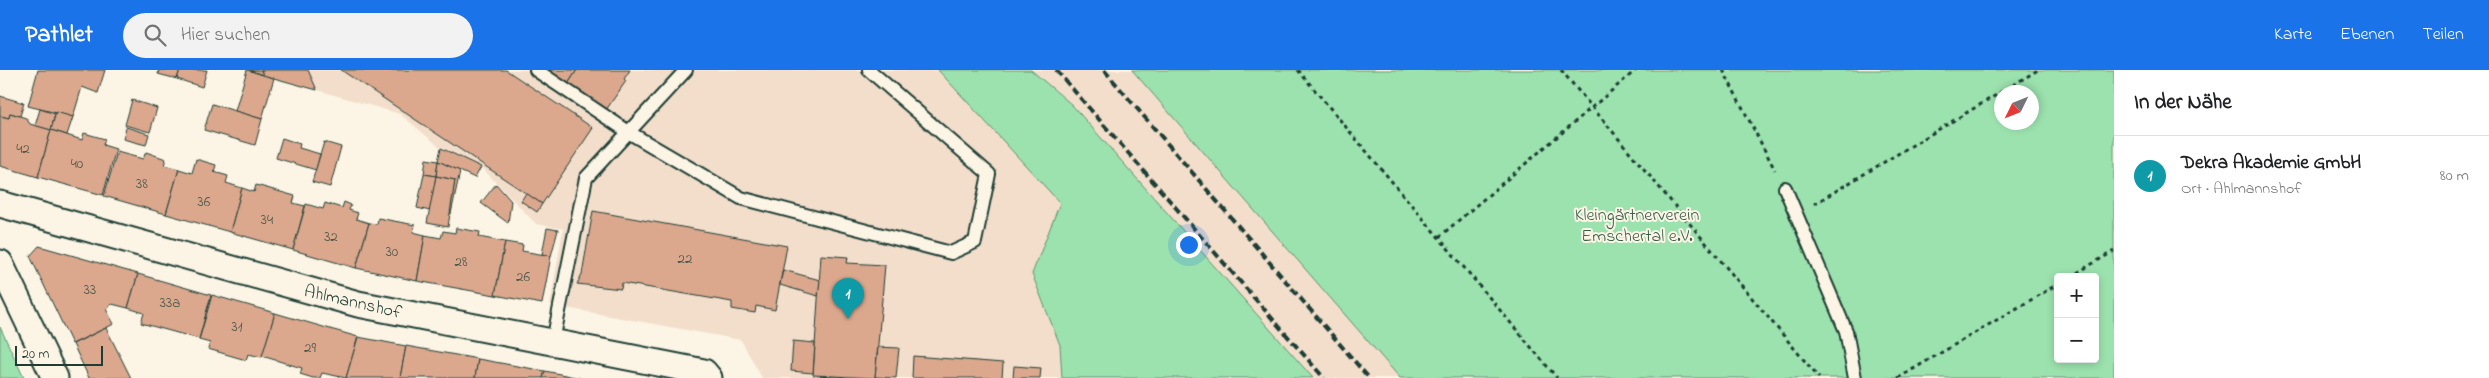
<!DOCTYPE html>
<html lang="de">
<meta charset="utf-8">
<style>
:root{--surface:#fff;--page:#f2f2f2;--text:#202124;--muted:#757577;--line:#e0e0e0;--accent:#1a73e8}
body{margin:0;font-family:"Indie Flower",sans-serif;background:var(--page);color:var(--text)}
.controls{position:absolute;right:15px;bottom:15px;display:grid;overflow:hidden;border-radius:5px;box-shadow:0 2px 8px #0003}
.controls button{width:45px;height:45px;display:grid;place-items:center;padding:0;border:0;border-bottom:1px solid var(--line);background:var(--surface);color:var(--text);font:25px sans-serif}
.compass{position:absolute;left:1994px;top:15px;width:45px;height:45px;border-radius:50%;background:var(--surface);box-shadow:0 2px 8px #0003;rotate:227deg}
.scale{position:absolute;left:15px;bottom:12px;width:88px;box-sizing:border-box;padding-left:5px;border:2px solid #1f3d34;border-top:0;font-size:14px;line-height:18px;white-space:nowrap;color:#1f3d34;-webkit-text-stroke:4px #fcf5e5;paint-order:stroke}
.you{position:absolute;left:1188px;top:174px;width:18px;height:18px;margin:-12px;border:4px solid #fff;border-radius:50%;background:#1a73e8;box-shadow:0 0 0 8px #1a73e833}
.badge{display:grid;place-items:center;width:32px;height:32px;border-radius:50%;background:var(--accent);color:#fff;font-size:16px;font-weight:700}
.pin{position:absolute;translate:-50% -41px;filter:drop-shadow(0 1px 2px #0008)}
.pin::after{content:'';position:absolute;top:26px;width:18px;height:15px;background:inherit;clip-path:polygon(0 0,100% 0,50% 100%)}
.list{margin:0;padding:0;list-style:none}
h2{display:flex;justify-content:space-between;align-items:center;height:65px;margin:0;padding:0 20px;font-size:21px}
h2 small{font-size:16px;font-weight:400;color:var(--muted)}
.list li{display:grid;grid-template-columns:32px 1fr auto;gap:15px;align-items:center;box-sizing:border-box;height:80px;padding:0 20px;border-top:1px solid var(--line)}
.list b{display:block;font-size:19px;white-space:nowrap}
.list p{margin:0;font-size:16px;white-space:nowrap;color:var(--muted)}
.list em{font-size:16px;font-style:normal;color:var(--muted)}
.icon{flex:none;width:28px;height:28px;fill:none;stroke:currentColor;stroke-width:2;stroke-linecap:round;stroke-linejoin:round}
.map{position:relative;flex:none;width:2114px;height:308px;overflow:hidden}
header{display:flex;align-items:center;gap:30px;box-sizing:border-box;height:70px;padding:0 25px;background:var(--accent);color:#fff}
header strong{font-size:24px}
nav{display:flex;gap:28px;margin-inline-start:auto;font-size:18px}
.search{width:350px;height:45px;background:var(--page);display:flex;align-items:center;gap:12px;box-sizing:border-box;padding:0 18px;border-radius:28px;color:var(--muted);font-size:19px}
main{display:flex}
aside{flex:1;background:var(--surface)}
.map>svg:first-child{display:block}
</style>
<header>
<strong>Pathlet</strong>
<div class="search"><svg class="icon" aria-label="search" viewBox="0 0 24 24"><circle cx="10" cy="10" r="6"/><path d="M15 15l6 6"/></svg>Hier suchen</div>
<nav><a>Karte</a><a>Ebenen</a><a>Teilen</a></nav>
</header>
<main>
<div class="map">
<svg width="2114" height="308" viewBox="0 0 2114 308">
<rect width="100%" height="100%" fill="#fcf5e5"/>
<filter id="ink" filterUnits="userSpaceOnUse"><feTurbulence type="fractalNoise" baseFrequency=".02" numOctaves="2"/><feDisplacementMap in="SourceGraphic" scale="10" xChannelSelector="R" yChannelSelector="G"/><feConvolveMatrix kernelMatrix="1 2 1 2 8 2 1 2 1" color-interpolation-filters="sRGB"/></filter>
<g filter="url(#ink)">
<g fill="#f2decb">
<path d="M308,0h630l123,133 -29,71 28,71 2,33h-300l-21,-38 -191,-35 13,-76 -27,-5 -55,-57 -40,-19 -41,-34 -83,-24z"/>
<path d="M1031,0h101l268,308h-87l-241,-273z"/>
</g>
<g fill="#9ce2ae" stroke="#5e9071" fill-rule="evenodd">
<path d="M938,0h93l41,35 241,273h-251l-2,-33 -28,-71 28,-71z"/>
<path d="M1132,0h982v308h-714zM2002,22h30v30h-30zM2058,207h37v82h-37z"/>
<path d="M0,257l24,51h-24z"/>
</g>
<g fill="#dba88e" stroke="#1f3d34">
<path d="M38,0h67l-7,23 -16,-6 -9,30 -45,-11z"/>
<path d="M159,0h21l-3,9 -19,-5z"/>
<path d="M180,0h27l-5,17 -25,-8z"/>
<path d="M247,0l27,8 -12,41 -27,-8z"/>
<path d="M261,0l2,5 -14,-5z"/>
<path d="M261,0h47l9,20 -54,-15z"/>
<path d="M341,0h165l87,58 -51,76z"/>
<path d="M546,0h31l-9,14z"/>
<path d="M577,0h53l-6,9 2,2 -20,29 -38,-26z"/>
<path d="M0,26l24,7 -4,13 -10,-3 -1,5 -9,-2z"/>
<path d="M132,30l25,8 -7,24 -25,-7z"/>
<path d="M212,34l50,15 -7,26 -51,-15z"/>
<path d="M40,39l15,5 -4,16 -16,-4z"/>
<path d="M56,42l17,5 -6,18 -16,-5z"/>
<path d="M10,43l16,5 4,6 21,6 -13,47 -38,-11v-50l9,2z"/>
<path d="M126,57l23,7 -3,11 -23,-6z"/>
<path d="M51,60l31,10 2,-7 21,6 -2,6 13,4 -13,46 -65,-18z"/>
<path d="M282,68l18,6 -1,4 21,6 -4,16 -40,-12z"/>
<path d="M324,72l17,5 -11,40 -18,-5z"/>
<path d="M441,78l40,19 -6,11 -37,-17z"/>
<path d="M117,82l26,7 3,-7 20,7 -2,6 15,4 -13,45 -62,-18z"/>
<path d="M196,89l20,6 -2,7 14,4 -2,7 16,5 -12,44 -64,-18 13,-45 13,4z"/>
<path d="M426,89l12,2 -2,15 -12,-2z"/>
<path d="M438,91l22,10 -9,43h-2l6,-34 -19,-4z"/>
<path d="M424,104l12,2 -6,35 -13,-3z"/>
<path d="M436,106l19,4 -7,47 -21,-4z"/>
<path d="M496,114l15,17 -3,22 -27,-20z"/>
<path d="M256,115l39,11 -2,7 12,3 -12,44 -63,-18 12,-44 12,4z"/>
<path d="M526,123l16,11 -5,8 -16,-11z"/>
<path d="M344,132l7,3 -2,5 9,3 -2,6 13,4 -13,45 -63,-18 13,-46 17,5 2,-6 17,5z"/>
<path d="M593,141l194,35 -12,64 -19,-4 -1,7 -23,-4v-7l-110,-19 -1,6 -44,-5 5,-10z"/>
<path d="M378,148l37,7 -2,7 12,3 -8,46 -61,-13 13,-45 8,1z"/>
<path d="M456,158l24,4 -1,5 26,5 -10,53 -78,-14 8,-46 16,3 2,-7 12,2z"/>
<path d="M547,158l11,2 -7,26 -9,-2z"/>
<path d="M505,172l18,3 -1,6 29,5 -9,48 -47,-9z"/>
<path d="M39,176l99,28 -10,34 -16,-4 -6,5 8,15 -42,20 -42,-88z"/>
<path d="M821,185l27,2 -1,6 38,2 -10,113 -62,-3z"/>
<path d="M783,200l37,10 -2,16 -38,-11z"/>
<path d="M138,204l73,21 -12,44 -58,-16 3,-10 -16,-5z"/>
<path d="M212,225l63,18 -13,44 -14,-3 -2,6 -38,-11 2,-6 -11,-3z"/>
<path d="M275,243l83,24 -12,41 -24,-5 -2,5h-7l-13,-4 2,-6 -40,-12z"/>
<path d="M106,258l25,50h-42l-16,-34z"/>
<path d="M358,267l48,9 -6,32h-54z"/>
<path d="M793,271l22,2 -2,30 -22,-2z"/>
<path d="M406,276l72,13 -3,19h-75z"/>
<path d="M878,277l21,1 -3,30 -21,-1z"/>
<path d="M913,286l90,7 -1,15h-90z"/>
<path d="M478,289l67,12 -2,7h-68z"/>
<path d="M1014,296l27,2 -1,10h-27z"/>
<path d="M545,301l35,7h-37z"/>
<path d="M820,306l24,2h-24z"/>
</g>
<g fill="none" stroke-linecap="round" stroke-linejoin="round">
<defs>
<g id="service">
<path d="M536,0l94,63 111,65 210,55 24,-11 14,-68 -120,-104"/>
<path d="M1785,118l61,143 9,47"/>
<path d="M553,271l33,-163 100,-108"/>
</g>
<g id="minor">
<path d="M0,134l358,100 346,68 5,6"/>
<path d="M0,193l55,115"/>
</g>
</defs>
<use href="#service" stroke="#1f3d34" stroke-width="16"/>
<use href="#minor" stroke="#1f3d34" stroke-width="29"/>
<g stroke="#1f3d34" stroke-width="3" stroke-dasharray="4 4" stroke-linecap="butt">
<path d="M1298,0l259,308"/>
<path d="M1561,0l258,308"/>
<path d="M1723,0l52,100"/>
<path d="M1814,134l224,-134"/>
<path d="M1439,167l197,-167"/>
<path d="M2070,207l44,-26"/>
<path d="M1898,308l160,-94"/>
</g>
<use href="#service" stroke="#fcf5e5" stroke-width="12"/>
<use href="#minor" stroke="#fcf5e5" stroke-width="25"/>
<g stroke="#1f3d34" stroke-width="4" stroke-dasharray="8 4" stroke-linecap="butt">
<path d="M1056,0l268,308"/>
<path d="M1104,0l265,308"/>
</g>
</g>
</g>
<g text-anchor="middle" stroke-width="4" stroke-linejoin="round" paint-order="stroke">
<g font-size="15" fill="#4e584a">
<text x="23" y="83">42</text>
<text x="77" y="98">40</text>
<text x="142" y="118">38</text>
<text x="204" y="136">36</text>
<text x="267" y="154">34</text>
<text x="331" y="171">32</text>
<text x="392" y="186">30</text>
<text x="685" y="193">22</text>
<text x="461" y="196">28</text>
<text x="523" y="211">26</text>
<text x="90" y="224">33</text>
<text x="170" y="237">33a</text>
<text x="237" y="261">31</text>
<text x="310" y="282">29</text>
</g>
<g font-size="18" fill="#385e4c" stroke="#fcf5e5">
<text x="1637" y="150">Kleingärtnerverein<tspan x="1637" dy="21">Emschertal e.V.</tspan></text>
</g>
<g font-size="18" fill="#1f3d34" stroke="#fcf5e5">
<text transform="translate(353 231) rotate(13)" y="6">Ahlmannshof</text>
</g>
</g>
</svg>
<div class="controls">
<button>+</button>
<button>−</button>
</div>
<svg class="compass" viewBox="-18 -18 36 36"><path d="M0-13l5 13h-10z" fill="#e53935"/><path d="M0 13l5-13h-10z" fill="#757577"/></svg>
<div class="scale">20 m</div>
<div class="you"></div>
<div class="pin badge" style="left:848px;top:249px;background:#0f9aa8">1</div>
</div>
<aside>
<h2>In der Nähe<small></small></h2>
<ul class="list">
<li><span class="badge" style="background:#0f9aa8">1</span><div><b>Dekra Akademie GmbH</b><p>Ort · Ahlmannshof</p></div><em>80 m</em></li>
</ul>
</aside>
</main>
